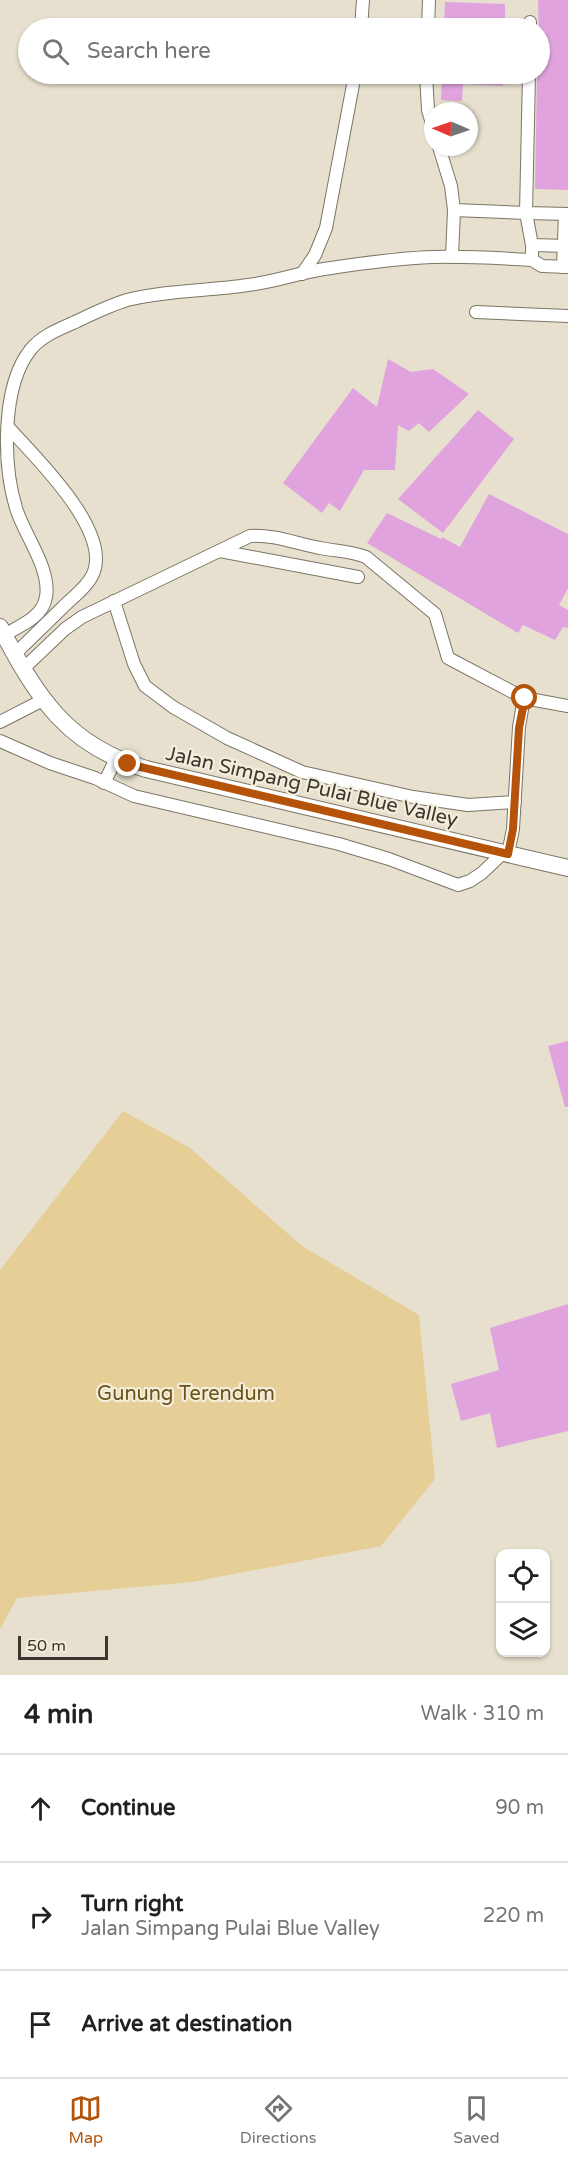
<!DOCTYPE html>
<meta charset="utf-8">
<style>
:root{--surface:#fff;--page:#f2f2f2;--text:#202124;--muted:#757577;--line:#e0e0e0;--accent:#b45309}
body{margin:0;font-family:"Varela Round",sans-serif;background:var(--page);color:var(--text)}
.controls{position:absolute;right:18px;bottom:18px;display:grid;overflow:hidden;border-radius:12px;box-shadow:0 2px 4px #0004}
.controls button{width:54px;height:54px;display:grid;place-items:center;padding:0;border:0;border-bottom:2px solid var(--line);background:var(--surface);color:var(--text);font:30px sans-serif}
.compass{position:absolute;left:424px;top:102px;width:54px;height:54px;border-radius:50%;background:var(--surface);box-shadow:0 2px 4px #0004;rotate:272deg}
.scale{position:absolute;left:18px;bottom:15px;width:90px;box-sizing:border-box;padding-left:6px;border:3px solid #393730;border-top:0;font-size:16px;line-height:21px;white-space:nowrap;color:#393730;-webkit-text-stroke:4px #f4eddb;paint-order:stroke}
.stop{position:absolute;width:18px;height:18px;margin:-14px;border:4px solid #b45309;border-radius:50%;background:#fff}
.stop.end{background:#b45309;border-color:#fff;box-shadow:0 2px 6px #0008}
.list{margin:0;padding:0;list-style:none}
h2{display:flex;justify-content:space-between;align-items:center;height:78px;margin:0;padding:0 24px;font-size:26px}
h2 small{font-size:20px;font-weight:400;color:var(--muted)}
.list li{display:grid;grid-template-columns:39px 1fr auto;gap:18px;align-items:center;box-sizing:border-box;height:108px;padding:0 24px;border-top:2px solid var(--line)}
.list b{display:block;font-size:22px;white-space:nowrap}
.list p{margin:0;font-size:20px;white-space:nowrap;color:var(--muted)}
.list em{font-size:20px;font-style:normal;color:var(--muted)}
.icon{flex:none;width:33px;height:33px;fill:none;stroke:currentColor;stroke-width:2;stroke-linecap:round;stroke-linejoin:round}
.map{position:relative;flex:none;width:568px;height:1675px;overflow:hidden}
.search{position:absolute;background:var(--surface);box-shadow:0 2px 4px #0004;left:18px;right:18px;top:18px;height:66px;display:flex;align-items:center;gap:15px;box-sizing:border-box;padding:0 21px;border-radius:33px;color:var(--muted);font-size:22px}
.sheet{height:402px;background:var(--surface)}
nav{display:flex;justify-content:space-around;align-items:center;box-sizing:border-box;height:84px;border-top:2px solid var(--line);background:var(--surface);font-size:16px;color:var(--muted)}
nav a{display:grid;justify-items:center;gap:3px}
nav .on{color:var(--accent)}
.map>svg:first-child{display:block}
</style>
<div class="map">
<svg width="568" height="1675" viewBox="0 0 568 1675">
<rect width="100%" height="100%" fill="#e7e0ce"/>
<path fill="#e6ce97" d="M123,1111l67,37 112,98 117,69 16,164 -54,67 -189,36 -175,16 -17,31v-359z"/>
<g fill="#e0a3de">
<path d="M538,0h30v190l-33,-1 2,-115h3z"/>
<path d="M445,2l60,2v24h-61z"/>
<path d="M442,74h61v12l-40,-2 -1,17 -21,-1z"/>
<path d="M388,359l23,13 22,-3 36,25 -40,38 -10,-9 -10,8 -11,-6 -3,45h-31l-24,41 -11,-8 -7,10 -39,-30 70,-95 24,19z"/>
<path d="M478,410l36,29 -71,94 -45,-34z"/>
<path d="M489,494l79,40v54l-9,17 9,5v18l-5,-1 -8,13 -32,-15 -5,8 -151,-90 20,-30 54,26 1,-2 18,10z"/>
<path d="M568,1041v66h-3l-17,-61z"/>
<path d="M568,1304v127l-71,17 -7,-35 -29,8 -10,-37 48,-14 -9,-42z"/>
</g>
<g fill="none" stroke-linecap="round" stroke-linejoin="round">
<defs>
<g id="minor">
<path d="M361,28l2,-28"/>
<path d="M428,28l1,-28"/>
<path d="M530,28v-6"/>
<path d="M426,74l2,36 5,17"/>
<path d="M529,74l-3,139 42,1"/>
<path d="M439,147l12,39 3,24 -2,47"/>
<path d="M454,210l72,3 6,32v15"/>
<path d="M532,245l36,1"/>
<path d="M563,267l2,-53"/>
<path d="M302,274l13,-19 11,-27 29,-154"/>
<path d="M476,312l92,4"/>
<path d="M8,427c26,29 107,106 84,149 -6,12 -18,20 -28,30 -16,16 -33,32 -49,48"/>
<path d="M220,551l138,26"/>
<path d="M114,601l20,63 11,22 28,21 54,31 75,34 111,25 55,8 47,-3"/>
<path d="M4,635c16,-9 39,-18 42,-38 5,-29 -22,-62 -30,-89 -13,-43 -15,-122 15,-159 11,-13 26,-19 42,-26 17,-8 35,-17 54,-23 39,-10 82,-9 121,-15 26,-3 50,-12 76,-16 33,-5 75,-11 108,-12 33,-1 67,1 100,3l10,6 26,1"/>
<path d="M23,669l42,-40 17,-12 168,-81c24,-2 47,8 70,12 15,3 31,3 46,9l69,57 13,44 76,40 -5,29 -6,102 -5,25"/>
<path d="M524,698l44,8"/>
<path d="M0,722l43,-22"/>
<path d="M0,741l50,22 45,15 39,18 205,48 50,15 69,26 12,-4 12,-8 21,-20"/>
<path d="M104,783l12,-24"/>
</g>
<path id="major" d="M0,627c37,70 66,118 146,142l422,99"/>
</defs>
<use href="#minor" stroke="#7b7565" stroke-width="14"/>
<use href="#major" stroke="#7b7565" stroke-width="18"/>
<use href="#minor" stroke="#fff" stroke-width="12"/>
<use href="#major" stroke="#fff" stroke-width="16"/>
</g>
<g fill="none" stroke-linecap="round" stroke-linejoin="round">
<path stroke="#b45309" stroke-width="8" d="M128,764l380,90 5,-25 6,-101 6,-30"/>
</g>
<g text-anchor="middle" stroke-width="4.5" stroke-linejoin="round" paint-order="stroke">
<g font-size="20" fill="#393730" stroke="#f4eddb">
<text transform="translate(312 786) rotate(13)" y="7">Jalan Simpang Pulai Blue Valley</text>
</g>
<g font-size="20" fill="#695318" stroke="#f4eddb">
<text x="186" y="1400">Gunung Terendum</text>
</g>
</g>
</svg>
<div class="controls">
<button><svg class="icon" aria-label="locate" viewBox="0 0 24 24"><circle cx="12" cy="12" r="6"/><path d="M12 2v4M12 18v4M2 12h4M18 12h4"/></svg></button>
<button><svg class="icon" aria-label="layers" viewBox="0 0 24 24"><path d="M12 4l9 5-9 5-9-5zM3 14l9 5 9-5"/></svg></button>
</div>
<svg class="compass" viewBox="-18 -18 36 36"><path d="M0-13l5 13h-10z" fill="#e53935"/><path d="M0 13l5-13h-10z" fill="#757577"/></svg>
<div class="scale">50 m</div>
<div class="stop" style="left:525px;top:698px"></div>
<div class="stop end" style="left:128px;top:764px"></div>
<div class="search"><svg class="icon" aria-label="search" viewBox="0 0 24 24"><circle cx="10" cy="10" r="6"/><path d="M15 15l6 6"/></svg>Search here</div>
</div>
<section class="sheet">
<h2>4 min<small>Walk · 310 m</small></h2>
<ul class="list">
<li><svg class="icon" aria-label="ahead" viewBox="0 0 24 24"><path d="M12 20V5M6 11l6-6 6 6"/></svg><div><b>Continue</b></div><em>90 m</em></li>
<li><svg class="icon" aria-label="right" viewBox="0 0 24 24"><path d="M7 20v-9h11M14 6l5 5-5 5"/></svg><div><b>Turn right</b><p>Jalan Simpang Pulai Blue Valley</p></div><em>220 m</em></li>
<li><svg class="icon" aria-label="arrive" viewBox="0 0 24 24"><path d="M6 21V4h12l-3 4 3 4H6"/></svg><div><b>Arrive at destination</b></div></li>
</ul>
</section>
<nav>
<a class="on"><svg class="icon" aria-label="map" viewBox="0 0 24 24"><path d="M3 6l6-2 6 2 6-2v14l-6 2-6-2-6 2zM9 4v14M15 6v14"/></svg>Map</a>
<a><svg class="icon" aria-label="directions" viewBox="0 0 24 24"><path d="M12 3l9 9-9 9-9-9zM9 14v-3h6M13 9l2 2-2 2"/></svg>Directions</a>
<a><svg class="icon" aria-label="saved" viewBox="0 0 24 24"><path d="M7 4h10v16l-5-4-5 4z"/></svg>Saved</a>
</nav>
